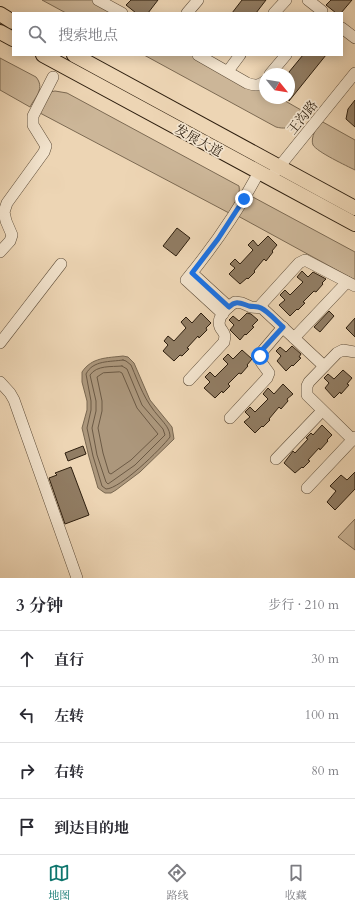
<!DOCTYPE html>
<html lang="zh">
<meta charset="utf-8">
<style>
:root{--surface:#fff;--page:#f7f7f7;--text:#2b2b33;--muted:#7c7c81;--line:#e1e1e2;--accent:#0f766e}
body{margin:0;font-family:Cardo,"Noto Serif SC",serif;background:var(--page);color:var(--text)}
.compass{position:absolute;left:259px;top:68px;width:36px;height:36px;border-radius:50%;background:var(--surface);box-shadow:0 2px 10px #0003;rotate:120deg}
.stop{position:absolute;width:12px;height:12px;margin:-9px;border:3px solid #1a73e8;border-radius:50%;background:#fff}
.stop.end{background:#1a73e8;border-color:#fff;box-shadow:0 1px 4px #0008}
.list{margin:0;padding:0;list-style:none}
h2{display:flex;justify-content:space-between;align-items:center;height:52px;margin:0;padding:0 16px;font-size:17px}
h2 small{font-size:13px;font-weight:400;color:var(--muted)}
.list li{display:grid;grid-template-columns:26px 1fr auto;gap:12px;align-items:center;box-sizing:border-box;height:56px;padding:0 16px;border-top:1px solid var(--line)}
.list b{display:block;font-size:15px;white-space:nowrap}
.list em{font-size:13px;font-style:normal;color:var(--muted)}
.icon{flex:none;width:22px;height:22px;fill:none;stroke:currentColor;stroke-width:2;stroke-linecap:round;stroke-linejoin:round}
.map{position:relative;flex:none;width:355px;height:578px;overflow:hidden}
.search{position:absolute;background:var(--surface);box-shadow:0 2px 10px #0003;left:12px;right:12px;top:12px;height:44px;display:flex;align-items:center;gap:10px;box-sizing:border-box;padding:0 14px;border-radius:0px;color:var(--muted);font-size:15px}
.sheet{height:276px;background:var(--surface)}
nav{display:flex;justify-content:space-around;align-items:center;box-sizing:border-box;height:56px;border-top:1px solid var(--line);background:var(--surface);font-size:11px;color:var(--muted)}
nav a{display:grid;justify-items:center;gap:2px}
nav .on{color:var(--accent)}
.map>svg:first-child{display:block}
</style>
<div class="map">
<svg width="355" height="578" viewBox="0 0 355 578">
<rect width="100%" height="100%" fill="#edd5b4"/>
<filter id="stains"><feTurbulence type="fractalNoise" baseFrequency=".005" numOctaves="4"/><feColorMatrix values="0 0 0 0 .2 0 0 0 0 .09 0 0 0 0 .02 0 0 0 .5 -.17"/></filter>
<radialGradient id="worn" r=".72"><stop offset=".6" stop-color="#630" stop-opacity="0"/><stop offset="1" stop-color="#630" stop-opacity=".3"/></radialGradient>
<g fill="#ccb698" stroke="#7c6a53">
<path d="M42,0h58l23,13h-57z"/>
<path d="M144,55h57l64,35v8h15l28,16c-11,9 -17,17 -32,13z"/>
<path d="M0,58l36,19c9,11 0,19 -6,30l-30,-17z"/>
<path d="M55,91l12,2 172,93c2,10 -5,18 -10,27l-189,-100 10,-21z"/>
<path d="M321,121l34,19v30c-8,-4 -38,-18 -42,-25 -3,-7 4,-19 8,-24z"/>
<path d="M251,196l104,56v28l-117,-64z"/>
<path d="M355,519v31l-17,-13z"/>
</g>
<path fill="#ac977c" stroke="#796750" d="M123,356l5,1 6,6 16,37 22,27 2,12 -34,33 -24,18 -5,3h-6l-3,-2 -4,-3 -9,-31 -7,-29 5,-18v-9l-5,-19v-10c10,-15 25,-14 41,-16z"/>
<g fill="none" stroke-linecap="round" stroke-linejoin="round">
<g stroke="#6c5a45" stroke-width="1">
<path d="M123,360l3,1 5,4c9,21 13,35 29,53 5,6 10,11 10,19 -9,12 -50,52 -64,52l-4,-3 -9,-30 -6,-28 4,-18v-9l-5,-27c7,-14 24,-12 37,-14z"/>
<path d="M122,366l5,3 15,36 21,24 2,6 -30,30 -27,19 -2,-2 -9,-27 -5,-27 4,-17v-10l-6,-26c7,-10 21,-8 32,-9z"/>
<path d="M120,372l2,1 15,35 21,26 -27,26 -20,14 -2,-1 -6,-20 -5,-25 4,-17v-10l-5,-24 6,-4z"/>
</g>
</g>
<g fill="#917d64" stroke="#2d1e0e">
<path d="M131,0h27l-10,13h-12l-10,-8z"/>
<path d="M242,0h24l-10,13h-24z"/>
<path d="M331,0h21l-11,13h-5l-10,-8z"/>
<path d="M303,55h23l-37,46v-29z"/>
<path d="M355,100v27l-9,-8 2,-10z"/>
<path d="M177,228l13,10 -14,18 -13,-10z"/>
<path d="M268,236l9,9 -5,6 1,1 -7,9 -2,-2 -10,12 1,1 -7,7 -1,-1 -7,6 -11,-10 6,-6 -5,-4 5,-5 5,5 13,-14 -5,-5 5,-5 5,6z"/>
<path d="M302,271l6,6 5,-5 13,7 -4,4 1,1 -7,8 -2,-1 -11,11 2,1 -7,7 -1,-1 -7,7 -11,-11 6,-5 -5,-5 5,-5 5,5 13,-13 -6,-5z"/>
<path d="M329,311l5,5 -14,16 -6,-5z"/>
<path d="M201,313l10,10 -5,5 1,2 -8,8 -1,-2 -11,12 2,1 -7,7 -2,-1 -6,6 -11,-10 5,-6 -4,-4 4,-5 6,5 12,-13 -5,-6 5,-5 6,6z"/>
<path d="M247,313l4,1 7,6 -6,6 2,1 -8,8 -1,-1 -5,6 -10,-10 4,-5 -5,-5 4,-4 6,5z"/>
<path d="M355,318v19l-9,-9z"/>
<path d="M292,346l9,8 -2,3 2,1 -8,8 -1,-1 -6,6 -9,-10 4,-5 -5,-5 4,-4 6,5z"/>
<path d="M242,350l10,9 -5,6 1,1 -7,8 -2,-1 -11,11 2,2 -7,7 -1,-2 -7,7 -11,-10 6,-6 -5,-5 5,-5 5,5 13,-13 -5,-5 5,-5 5,5z"/>
<path d="M343,370l9,8 -5,6 2,1 -8,9 -1,-2 -6,6 -9,-10 4,-5 -5,-5 4,-4 6,5z"/>
<path d="M283,384l10,10 -6,5 1,2 -7,8 -2,-2 -10,12 1,1 -7,7 -1,-1 -7,7 -11,-11 6,-5 -5,-5 5,-5 5,5 13,-13 -5,-5 5,-6 6,6z"/>
<path d="M322,425l10,10 -5,5 1,1 -8,9 -1,-2 -11,12 2,1 -7,7 -1,-1 -7,6 -11,-10 9,-12 2,2 13,-14 -2,-1 5,-5 2,2z"/>
<path d="M83,446l3,8 -18,7 -3,-8z"/>
<path d="M71,467l18,48 -24,9 -16,-46 8,-3 -2,-2z"/>
<path d="M355,472v17l-20,21 -8,-8 9,-11 -6,-5 11,-11 6,5z"/>
</g>
<g fill="none" stroke-linecap="round" stroke-linejoin="round">
<defs>
<g id="minor">
<path d="M98,0l24,13"/>
<path d="M308,0l14,11"/>
<path d="M187,13l11,-13"/>
<path d="M274,13l12,-13"/>
<path d="M342,28l13,10"/>
<path d="M198,55l49,28c8,3 12,3 18,-2"/>
<path d="M228,71l12,-16"/>
<path d="M270,74l16,-19"/>
<path d="M275,172l80,-99"/>
<path d="M0,252l10,-11 2,-6 -6,-14 -2,-9 3,-9 37,-51 2,-6 -13,-21v-9l20,-39"/>
<path d="M192,273l37,34"/>
<path d="M259,307l40,-44 6,-3 50,26"/>
<path d="M223,314l-37,-34c28,-34 52,-69 73,-108"/>
<path d="M294,338l53,-56"/>
<path d="M0,343l61,-79"/>
<path d="M189,380l35,-38 1,-6c-1,-4 -3,-5 -5,-9 -4,-10 8,-20 15,-25l7,1 9,4 11,1 62,58"/>
<path d="M0,382l10,11 4,7 63,178"/>
<path d="M230,418l37,-40 2,-5 -8,-11v-9l22,-26"/>
<path d="M353,440l-46,-45v-9l2,-4 28,-29 6,-3 12,2"/>
<path d="M276,459l46,-48"/>
<path d="M307,488l48,-51"/>
</g>
<g id="major">
<path d="M0,14l13,8"/>
<path d="M0,32l13,7"/>
<path d="M43,55l312,169"/>
<path d="M74,55l281,153"/>
</g>
</defs>
<use href="#minor" stroke="#5d4c38" stroke-width="12"/>
<use href="#major" stroke="#2d1e0e" stroke-width="16"/>
<use href="#minor" stroke="#f3e4ce" stroke-width="11"/>
<use href="#major" stroke="#edd5b4" stroke-width="14"/>
</g>
<g fill="none" stroke-linecap="round" stroke-linejoin="round">
<path stroke="#1a73e8" stroke-width="5" d="M244,199l-26,40 -26,34 37,34c7,-7 11,-4 20,-1 4,1 8,0 12,2 8,4 15,13 22,19l-21,23 -2,6"/>
</g>
<g text-anchor="middle" stroke-width="3.5" stroke-linejoin="round" paint-order="stroke">
<g font-size="13" fill="#2d1e0e" stroke="#f3e4ce">
<text transform="translate(302 117) rotate(-51)" y="5">王沟路</text>
<text transform="translate(199 140) rotate(29)" y="5">发展大道</text>
</g>
</g>
<rect width="100%" height="100%" filter="url(#stains)"/>
<rect width="100%" height="100%" fill="url(#worn)"/>
</svg>
<svg class="compass" viewBox="-18 -18 36 36"><path d="M0-13l5 13h-10z" fill="#e53935"/><path d="M0 13l5-13h-10z" fill="#7c7c81"/></svg>
<div class="stop" style="left:260px;top:356px"></div>
<div class="stop end" style="left:244px;top:199px"></div>
<div class="search"><svg class="icon" aria-label="search" viewBox="0 0 24 24"><circle cx="10" cy="10" r="6"/><path d="M15 15l6 6"/></svg>搜索地点</div>
</div>
<section class="sheet">
<h2>3 分钟<small>步行 · 210 m</small></h2>
<ul class="list">
<li><svg class="icon" aria-label="ahead" viewBox="0 0 24 24"><path d="M12 20V5M6 11l6-6 6 6"/></svg><div><b>直行</b></div><em>30 m</em></li>
<li><svg class="icon" aria-label="left" viewBox="0 0 24 24"><path d="M17 20v-9H6M10 6l-5 5 5 5"/></svg><div><b>左转</b></div><em>100 m</em></li>
<li><svg class="icon" aria-label="right" viewBox="0 0 24 24"><path d="M7 20v-9h11M14 6l5 5-5 5"/></svg><div><b>右转</b></div><em>80 m</em></li>
<li><svg class="icon" aria-label="arrive" viewBox="0 0 24 24"><path d="M6 21V4h12l-3 4 3 4H6"/></svg><div><b>到达目的地</b></div></li>
</ul>
</section>
<nav>
<a class="on"><svg class="icon" aria-label="map" viewBox="0 0 24 24"><path d="M3 6l6-2 6 2 6-2v14l-6 2-6-2-6 2zM9 4v14M15 6v14"/></svg>地图</a>
<a><svg class="icon" aria-label="directions" viewBox="0 0 24 24"><path d="M12 3l9 9-9 9-9-9zM9 14v-3h6M13 9l2 2-2 2"/></svg>路线</a>
<a><svg class="icon" aria-label="saved" viewBox="0 0 24 24"><path d="M7 4h10v16l-5-4-5 4z"/></svg>收藏</a>
</nav>
